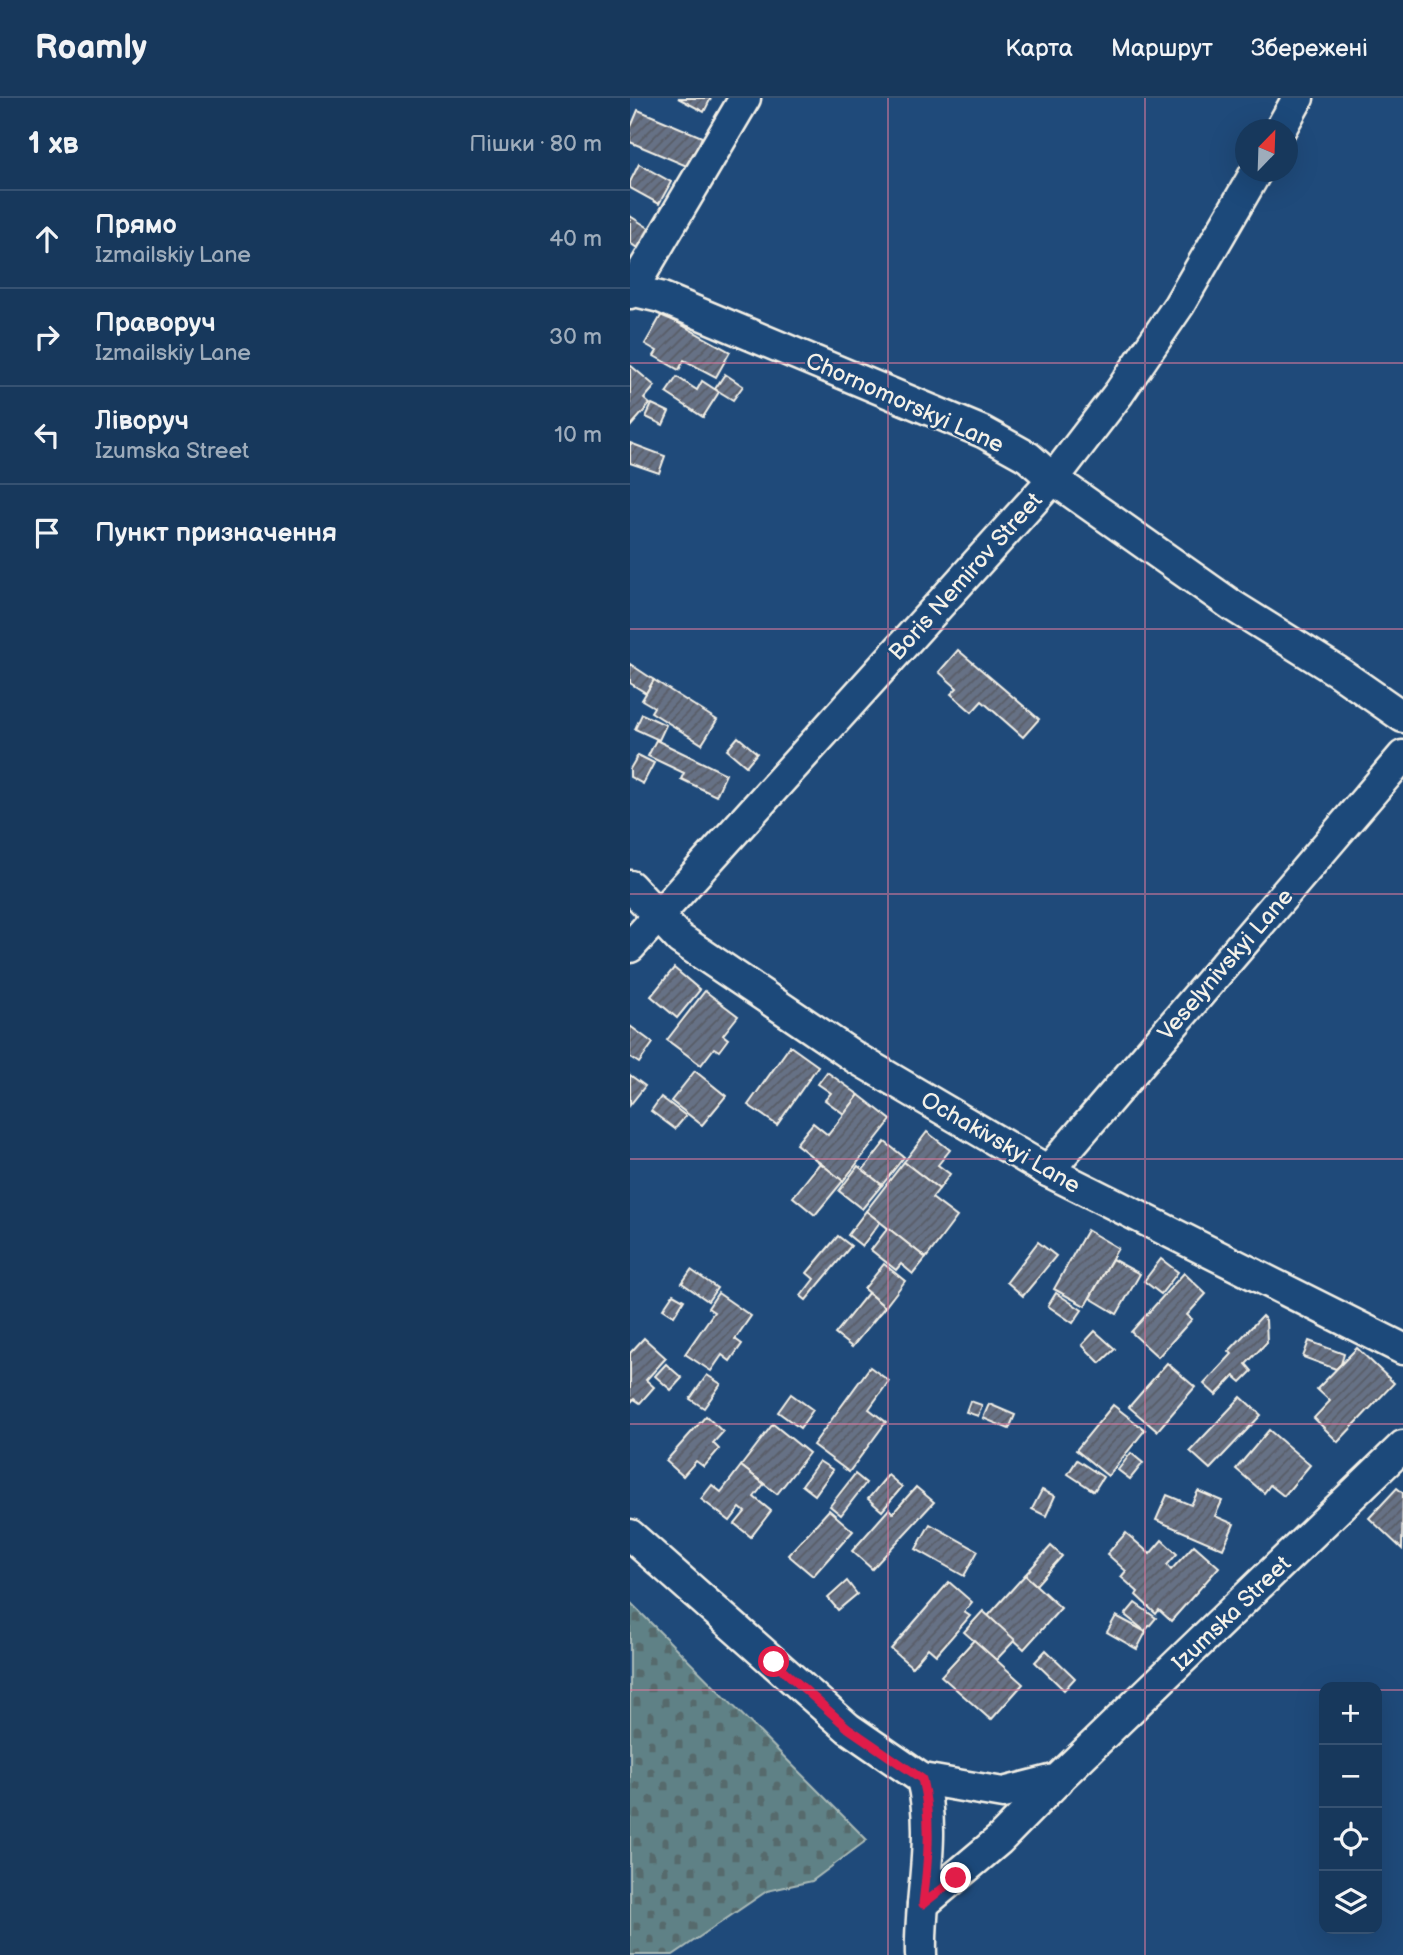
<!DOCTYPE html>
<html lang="uk">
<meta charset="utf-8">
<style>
:root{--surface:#17385c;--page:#203f62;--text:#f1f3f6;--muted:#9eacbb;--line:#365272}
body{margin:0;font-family:"Balsamiq Sans",sans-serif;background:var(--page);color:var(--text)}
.controls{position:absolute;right:21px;bottom:21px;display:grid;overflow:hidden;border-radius:14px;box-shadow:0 7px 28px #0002}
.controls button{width:63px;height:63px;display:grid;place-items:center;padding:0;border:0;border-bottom:2px solid var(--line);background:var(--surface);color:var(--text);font:35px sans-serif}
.compass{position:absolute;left:605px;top:21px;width:63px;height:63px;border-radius:50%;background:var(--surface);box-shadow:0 7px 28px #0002;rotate:23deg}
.stop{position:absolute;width:21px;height:21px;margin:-16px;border:5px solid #e11d48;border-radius:50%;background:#fff}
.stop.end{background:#e11d48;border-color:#fff;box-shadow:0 2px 7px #0008}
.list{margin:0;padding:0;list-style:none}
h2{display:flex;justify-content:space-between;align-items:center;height:91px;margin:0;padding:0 28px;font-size:30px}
h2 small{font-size:23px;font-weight:400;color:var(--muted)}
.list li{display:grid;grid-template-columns:46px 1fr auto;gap:21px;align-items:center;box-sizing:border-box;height:98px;padding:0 28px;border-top:2px solid var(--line)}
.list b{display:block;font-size:26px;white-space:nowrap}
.list p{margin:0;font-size:23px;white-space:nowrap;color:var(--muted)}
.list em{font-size:23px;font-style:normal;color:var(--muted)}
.icon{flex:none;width:38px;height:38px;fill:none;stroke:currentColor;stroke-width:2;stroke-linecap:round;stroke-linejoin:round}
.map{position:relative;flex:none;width:773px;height:1857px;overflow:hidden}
header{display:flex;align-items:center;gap:42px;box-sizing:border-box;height:98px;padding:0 35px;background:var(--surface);border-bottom:2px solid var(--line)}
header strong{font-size:33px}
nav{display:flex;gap:38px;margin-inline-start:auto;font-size:24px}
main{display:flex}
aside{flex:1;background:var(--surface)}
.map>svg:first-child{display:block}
</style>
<header>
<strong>Roamly</strong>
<nav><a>Карта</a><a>Маршрут</a><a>Збережені</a></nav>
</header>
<main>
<aside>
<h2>1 хв<small>Пішки · 80 m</small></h2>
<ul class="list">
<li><svg class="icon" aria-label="ahead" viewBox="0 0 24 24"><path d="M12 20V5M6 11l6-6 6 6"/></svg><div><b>Прямо</b><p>Izmailskiy Lane</p></div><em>40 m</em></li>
<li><svg class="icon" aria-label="right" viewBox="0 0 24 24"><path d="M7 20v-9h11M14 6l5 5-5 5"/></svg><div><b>Праворуч</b><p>Izmailskiy Lane</p></div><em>30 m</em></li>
<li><svg class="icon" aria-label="left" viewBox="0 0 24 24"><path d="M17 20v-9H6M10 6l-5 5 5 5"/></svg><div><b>Ліворуч</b><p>Izumska Street</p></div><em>10 m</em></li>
<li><svg class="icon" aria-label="arrive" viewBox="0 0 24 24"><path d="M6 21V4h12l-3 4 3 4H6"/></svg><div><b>Пункт призначення</b></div></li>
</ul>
</aside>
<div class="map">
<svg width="773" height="1857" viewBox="0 0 773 1857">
<defs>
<pattern id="cemetery-stones" width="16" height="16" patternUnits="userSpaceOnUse" patternTransform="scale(1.75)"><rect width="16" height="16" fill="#5e8186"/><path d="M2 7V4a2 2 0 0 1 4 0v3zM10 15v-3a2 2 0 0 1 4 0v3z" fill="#566a6c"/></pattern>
<pattern id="building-hatch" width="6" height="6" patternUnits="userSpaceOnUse" patternTransform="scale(1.75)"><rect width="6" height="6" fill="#667185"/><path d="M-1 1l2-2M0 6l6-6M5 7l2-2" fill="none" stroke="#585c66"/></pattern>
</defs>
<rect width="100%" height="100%" fill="#1f4a7a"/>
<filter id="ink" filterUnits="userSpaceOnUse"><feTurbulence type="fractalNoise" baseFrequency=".0143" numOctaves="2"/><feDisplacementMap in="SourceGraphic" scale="14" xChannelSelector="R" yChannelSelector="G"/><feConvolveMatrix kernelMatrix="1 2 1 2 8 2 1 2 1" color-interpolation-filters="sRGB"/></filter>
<g filter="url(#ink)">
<path fill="url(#cemetery-stones)" stroke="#a9b9b7" stroke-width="2" d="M0,1504l237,238 -55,41 -45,10 -94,64h-43z"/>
<g fill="url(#building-hatch)" stroke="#f4f1e8" stroke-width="2">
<path d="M48,0h33l-7,14z"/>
<path d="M8,12l64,27 -13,30 -59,-25v-13z"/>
<path d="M9,66l32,18 -12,22 -29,-16v-6z"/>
<path d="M0,118l22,14 -12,20 -10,-7z"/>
<path d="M32,216l68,38 -14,25 -32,-17 -5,10 -25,-14 3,-5 -12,-7z"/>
<path d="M0,267l25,21 -11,13 6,5 -20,23z"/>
<path d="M95,276l18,12 -10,14 -18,-11z"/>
<path d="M47,279l20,13 5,-9 17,11 -16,25 -37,-24z"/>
<path d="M22,306l17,8 -6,13 -17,-8z"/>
<path d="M0,345l35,13 -6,17 -29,-10z"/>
<path d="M328,552l81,69 -16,18 -41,-36 -10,11 -21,-18 6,-6 -18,-16z"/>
<path d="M0,566l24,16 -8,13 -16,-10z"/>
<path d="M24,582l63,40 -15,24 -51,-32 3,-5 -12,-7z"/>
<path d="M12,616l24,11 -7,15 -24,-11z"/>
<path d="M108,639l19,16 -11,13 -19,-16z"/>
<path d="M26,642l70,34 -10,22 -35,-17 3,-6 -36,-17z"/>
<path d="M8,657l16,8 -11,21 -13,-7v-8z"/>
<path d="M44,870l26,22 -23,28 -26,-22z"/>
<path d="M75,893l33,25 -15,19 5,4 -9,12 -5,-3 -13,17 -34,-25z"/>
<path d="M0,928l23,17 -14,20 -9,-6z"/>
<path d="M160,948l28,20 -41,59 -29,-20z"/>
<path d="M65,973l31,25 -24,29 -31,-24z"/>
<path d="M197,974l32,23 -15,19 -19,-14 6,-7 -13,-9z"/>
<path d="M0,977l15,11 -15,19z"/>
<path d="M229,997l32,25 -48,61 -47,-37 17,-21 15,12z"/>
<path d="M31,999l25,19 -11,13 -24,-18z"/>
<path d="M297,1034l23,18 -12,15 12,9 -11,15 -35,-27z"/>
<path d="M255,1044l19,15 -22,28 -19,-15z"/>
<path d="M274,1064l35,27 -7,9 25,19 -31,41 -60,-47z"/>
<path d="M190,1065l23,18 -28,34 -22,-18z"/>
<path d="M228,1068l24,19 -20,24 -23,-18z"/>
<path d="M236,1113l14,11 -18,24 -14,-11z"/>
<path d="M258,1130l38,30 -13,16 -12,-10 -5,6 -25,-20z"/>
<path d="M457,1132l31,18 -33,58 -31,-17z"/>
<path d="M208,1138l13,10 -45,54 -5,-4 13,-17 -7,-6z"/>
<path d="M408,1144l18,14 -33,40 -16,-14z"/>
<path d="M482,1161l28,15 -23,40 -27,-16z"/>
<path d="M531,1161l17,13 -17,22 -17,-13z"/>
<path d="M254,1166l21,17 -20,26 -21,-18z"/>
<path d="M61,1172l26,18 -9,13 -26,-18z"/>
<path d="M554,1175l22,21 -19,21 5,4 -34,38 -27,-25z"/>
<path d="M88,1195l33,23 -16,23 7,5 -12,17 -8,-6 -11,16 -26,-17 29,-42 -6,-4z"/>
<path d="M238,1195l17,14 -33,40 -17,-13z"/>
<path d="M426,1195l26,17 -9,13 -25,-17z"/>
<path d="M43,1196l11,6 -10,16 -11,-7z"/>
<path d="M632,1218l4,4 1,22 -21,22 6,7 -11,11 -7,-6 -18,19 -12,-11 28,-30 -3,-3z"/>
<path d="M465,1233l20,18 -15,14 -18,-18z"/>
<path d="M14,1240l22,20 -20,22 8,7 -14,16 -6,-4 -4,4v-50z"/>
<path d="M679,1243l35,13 -3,10 -5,5 -33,-12z"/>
<path d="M727,1250l37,35 -56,59 -24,-24 16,-17 -13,-12z"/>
<path d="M537,1265l28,24 -38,44 -28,-24z"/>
<path d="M36,1266l16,14 -11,12 -16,-14z"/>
<path d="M240,1269l19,14 -20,28 17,13 -37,50 -36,-27z"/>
<path d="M77,1277l14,9 -17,24 -14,-9z"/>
<path d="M161,1296l22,16 -13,18 -22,-16z"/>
<path d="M611,1299l20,18 -51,54 -20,-18z"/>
<path d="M340,1303l12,4 -4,11 -12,-4z"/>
<path d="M359,1306l26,11 -6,14 -26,-11z"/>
<path d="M483,1307l32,25 -37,46 -32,-26z"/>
<path d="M76,1318l17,16 -10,11 6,6 -15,18 -8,-6 -13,15 -17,-15z"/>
<path d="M143,1326l36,29 -32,41 -36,-28z"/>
<path d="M639,1332l41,35 -26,31 -14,-11 -6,8 -28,-24z"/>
<path d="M501,1355l12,10 -13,16 -12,-9z"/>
<path d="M447,1362l26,17 -9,14 -26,-17z"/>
<path d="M189,1363l14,9 -18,25 -13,-10z"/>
<path d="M111,1368l23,18 -10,13 17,14 -20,26 -16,-13 10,-12 -5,-4 -10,13 -29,-22 11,-14 9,7z"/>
<path d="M225,1376l11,9 -25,32 -11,-9z"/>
<path d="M258,1377l14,12 -20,24 -14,-12z"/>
<path d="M286,1389l18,15 -62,67 -20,-18 37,-42 4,4z"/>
<path d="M767,1390l6,5 -1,56 -33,-31z"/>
<path d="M412,1392l13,6 -9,20 -14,-7z"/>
<path d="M568,1393l24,10 -7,15 19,8 -11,25 -67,-29 11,-25 24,10z"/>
<path d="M199,1412l24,21 -40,45 -25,-21z"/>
<path d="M300,1426l48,27 -14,25 -48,-27z"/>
<path d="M496,1435l24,21 12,-14 15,14 -10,11 4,5 23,-25 25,22 -48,54 -12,-11 -3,4 -20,-19 2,-3 -17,-15 5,-6 -19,-17z"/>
<path d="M421,1448l11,10 -26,29 -11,-10z"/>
<path d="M395,1477l36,33 -37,41 -36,-33z"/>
<path d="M217,1483l10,13 -19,16 -10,-12z"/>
<path d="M319,1484l23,20 -8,10 6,4 -34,39 -8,-7 -16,19 -21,-18z"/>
<path d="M505,1505l21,15 -11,13 -20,-16z"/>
<path d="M353,1513l32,29 -19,20 -32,-28z"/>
<path d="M486,1518l30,16 -9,17 -30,-17z"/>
<path d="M344,1542l49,44 -32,36 -50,-44z"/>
<path d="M416,1552l29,28 -11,12 -29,-28z"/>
</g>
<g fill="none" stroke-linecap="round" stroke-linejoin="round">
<defs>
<g id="minor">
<path d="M650,32l18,-32"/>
<path d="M0,192l30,7 323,135 45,25 25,22 180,127 104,65 66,46"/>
<path d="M0,195l115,-195"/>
<path d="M0,788l50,53 176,119 192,113 355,178"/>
<path d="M0,849l423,-468 66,-86 60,-88 77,-133"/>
<path d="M418,1073l355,-415"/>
<path d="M0,1437l218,193 74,51c15,58 -3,117 -1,176"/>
<path d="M292,1681l81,14 55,-14 345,-333"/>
<path d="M293,1806l76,-64 59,-60"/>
</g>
</defs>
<use href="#minor" stroke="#f4f1e8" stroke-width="35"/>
<use href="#minor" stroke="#1f4a7a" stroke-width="30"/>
</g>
</g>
<g fill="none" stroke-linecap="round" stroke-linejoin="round" filter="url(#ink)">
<path stroke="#e11d48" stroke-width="9" d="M144,1564l74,66 74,51c10,40 6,84 1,125l33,-26"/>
</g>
<path fill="none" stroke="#d87a9a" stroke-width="2" stroke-opacity="0.55" d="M258,0v1857M515,0v1857M0,265h773M0,531h773M0,796h773M0,1061h773M0,1326h773M0,1592h694M747,1592h26"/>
<g text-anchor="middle" stroke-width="5" stroke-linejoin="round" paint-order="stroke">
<g font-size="23" fill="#f4f1e8" stroke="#1f4a7a">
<text transform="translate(275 304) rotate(24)" y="8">Chornomorskyi Lane</text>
<text transform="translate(335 478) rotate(-48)" y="8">Boris Nemirov Street</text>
<text transform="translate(595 866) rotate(-49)" y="8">Veselynivskyi Lane</text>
<text transform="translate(371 1044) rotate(30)" y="8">Ochakivskyi Lane</text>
<text transform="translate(601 1515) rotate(-44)" y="8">Izumska Street</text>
</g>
</g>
</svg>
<div class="controls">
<button>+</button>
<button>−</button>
<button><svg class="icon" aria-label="locate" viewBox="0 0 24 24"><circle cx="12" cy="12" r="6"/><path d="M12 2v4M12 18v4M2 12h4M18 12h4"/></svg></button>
<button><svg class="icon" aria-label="layers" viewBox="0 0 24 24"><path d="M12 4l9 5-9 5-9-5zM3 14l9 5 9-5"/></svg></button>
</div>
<svg class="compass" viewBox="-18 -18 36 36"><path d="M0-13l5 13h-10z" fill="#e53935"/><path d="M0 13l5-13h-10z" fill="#9eacbb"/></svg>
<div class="stop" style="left:144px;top:1564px"></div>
<div class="stop end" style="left:326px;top:1780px"></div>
</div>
</main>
